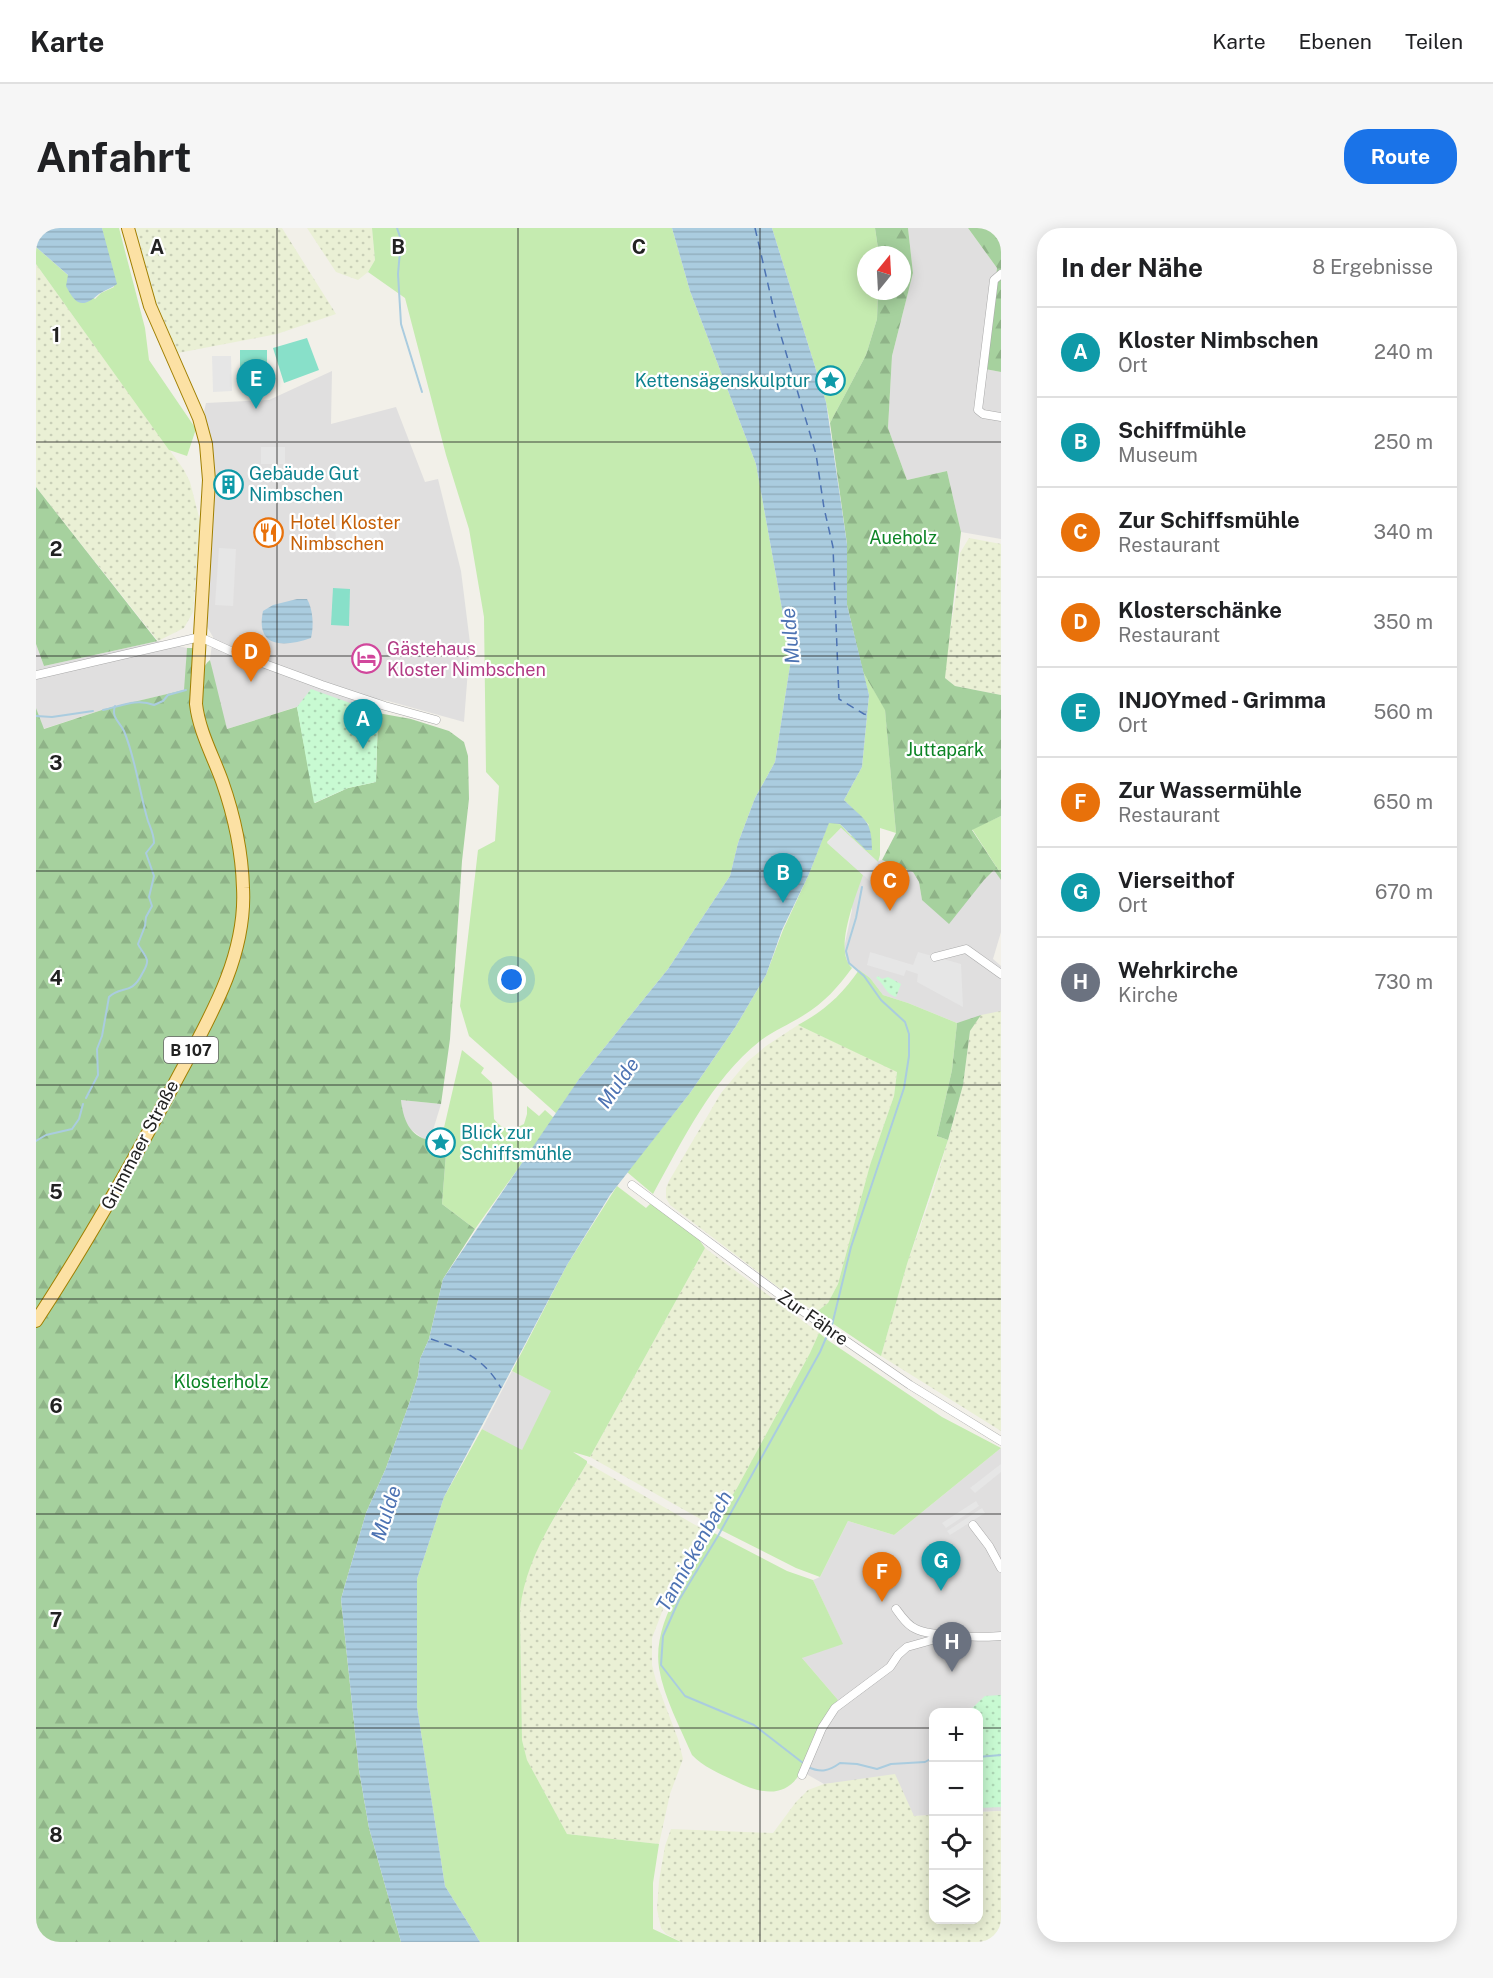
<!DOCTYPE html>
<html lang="de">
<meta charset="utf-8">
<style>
:root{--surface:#fff;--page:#f6f6f6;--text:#202124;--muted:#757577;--line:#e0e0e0;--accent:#1a73e8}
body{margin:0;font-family:"Public Sans",sans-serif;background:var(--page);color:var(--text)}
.controls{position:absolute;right:18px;bottom:18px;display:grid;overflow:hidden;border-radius:12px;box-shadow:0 3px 15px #0003}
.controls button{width:54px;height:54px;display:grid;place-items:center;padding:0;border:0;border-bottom:2px solid var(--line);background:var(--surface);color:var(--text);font:30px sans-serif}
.compass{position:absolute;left:821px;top:18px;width:54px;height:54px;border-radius:50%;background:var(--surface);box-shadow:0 3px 15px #0003;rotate:18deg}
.you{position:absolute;left:476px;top:752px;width:21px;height:21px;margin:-15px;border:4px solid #fff;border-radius:50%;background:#1a73e8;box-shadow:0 0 0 9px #1a73e833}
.badge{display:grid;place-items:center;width:39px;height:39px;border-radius:50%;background:var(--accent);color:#fff;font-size:20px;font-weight:700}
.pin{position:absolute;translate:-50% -50px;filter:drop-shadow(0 2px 3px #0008)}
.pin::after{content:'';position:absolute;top:32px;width:21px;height:18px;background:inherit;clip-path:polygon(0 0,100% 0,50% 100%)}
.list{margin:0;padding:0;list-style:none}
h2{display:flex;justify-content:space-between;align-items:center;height:78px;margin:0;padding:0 24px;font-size:26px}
h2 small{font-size:20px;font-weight:400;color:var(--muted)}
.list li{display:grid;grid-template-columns:39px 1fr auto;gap:18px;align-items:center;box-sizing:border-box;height:90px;padding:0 24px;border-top:2px solid var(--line)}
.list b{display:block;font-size:22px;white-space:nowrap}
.list p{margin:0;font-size:20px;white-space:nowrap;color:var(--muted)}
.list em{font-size:20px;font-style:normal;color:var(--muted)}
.icon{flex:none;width:33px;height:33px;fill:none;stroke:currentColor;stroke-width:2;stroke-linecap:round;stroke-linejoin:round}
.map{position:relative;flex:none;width:965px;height:1714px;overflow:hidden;border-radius:24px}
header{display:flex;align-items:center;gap:36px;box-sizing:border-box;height:84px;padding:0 30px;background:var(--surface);border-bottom:2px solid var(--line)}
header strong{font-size:28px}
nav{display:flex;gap:33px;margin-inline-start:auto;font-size:21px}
.intro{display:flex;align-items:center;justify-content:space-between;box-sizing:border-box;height:144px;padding:0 36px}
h1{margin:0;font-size:42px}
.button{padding:15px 27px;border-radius:24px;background:var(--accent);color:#fff;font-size:21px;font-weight:700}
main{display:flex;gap:36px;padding:0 36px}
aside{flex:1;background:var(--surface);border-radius:24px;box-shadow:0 3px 15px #0003}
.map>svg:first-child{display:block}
</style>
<header>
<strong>Karte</strong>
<nav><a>Karte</a><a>Ebenen</a><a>Teilen</a></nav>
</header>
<div class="intro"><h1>Anfahrt</h1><a class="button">Route</a></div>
<main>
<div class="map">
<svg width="965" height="1714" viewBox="0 0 965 1714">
<defs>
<pattern id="farmland-dots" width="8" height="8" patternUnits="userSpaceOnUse" patternTransform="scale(1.5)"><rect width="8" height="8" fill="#eaf0d5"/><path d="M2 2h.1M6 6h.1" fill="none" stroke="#c8ceb7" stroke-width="1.8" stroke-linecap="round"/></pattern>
<pattern id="forest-firs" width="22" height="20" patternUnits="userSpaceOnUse" patternTransform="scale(1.5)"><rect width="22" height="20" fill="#a6d19e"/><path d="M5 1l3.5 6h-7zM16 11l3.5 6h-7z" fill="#8fb388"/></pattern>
<pattern id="park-dots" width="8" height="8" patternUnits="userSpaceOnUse" patternTransform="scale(1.5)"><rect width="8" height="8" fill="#c8fad2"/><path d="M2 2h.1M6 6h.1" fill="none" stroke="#acd6b4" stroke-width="1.8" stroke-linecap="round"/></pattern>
<pattern id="water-rules" width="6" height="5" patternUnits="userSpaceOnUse" patternTransform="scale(1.5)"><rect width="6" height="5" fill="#aaccdf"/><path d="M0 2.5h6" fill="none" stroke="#92afbf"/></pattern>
</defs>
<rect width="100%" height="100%" fill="#f2f0e9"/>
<g fill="#e0dfdf">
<path d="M872,0h60l29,40 -12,101 16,3v167l-40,-7 -14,-61 -40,9 -19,-52 4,-72 21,-83z"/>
<path d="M296,143l-1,53 65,-17 29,75 13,-3 23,92 9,72 -6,79 -76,-21 -12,-2 2,14 -82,-6 -69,22 -8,-18 -9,-52 3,-22 -7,-12 6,-83 2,-83 -4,-25 -6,-22 2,-9 63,-3z"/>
<path d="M122,413l29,7 -2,42 -77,18 -65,21 -7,-21v-64l8,22z"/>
<path d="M805,600l37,33 4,-1 31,12 6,10 3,18 62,-20 11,-10 6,10v52l-8,27 8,7v45l-44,12 -49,-20 -25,-8 -13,-17 -23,-15 -3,-15 8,-38z"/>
<path d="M365,872l40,4 -11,36h-5l-15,-11 -7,-11z"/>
<path d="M476,1143l40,20 -30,60 -40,-22z"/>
<path d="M965,1220v363l-22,1 -1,-100h-44l-1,103 -19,1 -60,-35 -30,3 -23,-13 14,-38 23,-33 -36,-42 36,-24 -25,-54 7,-3 28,-56 46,14z"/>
</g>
<g fill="url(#farmland-dots)">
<path d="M100,0h146l54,86 -59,20 -99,19 -24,-56z"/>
<path d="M271,0h65l3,32 -7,12 -10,8 -22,-8z"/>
<path d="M0,36l148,206 6,12 10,39 -7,91 -9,16 -26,13 -122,-154z"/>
<path d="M933,310l32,6v151l-46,-9 -10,-8 -1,-9 12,-74 4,-42z"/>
<path d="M965,783v420l-120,-75 26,-92 26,-73 18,-61 12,-45 7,-54 11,-16z"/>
<path d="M762,797l99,46 -3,25 -24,69 -32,119 -10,19 -9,7h-6l-18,-10 -125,-95 -4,-7v-10l3,-7 52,-88 26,-31 19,-16z"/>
<path d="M669,1020l114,85 -9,20 -73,135 -24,38 -123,-69z"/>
<path d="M551,1235l117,67 1,7 -38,62 -15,39v27l4,16 22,58 5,20 -13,35 -11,50 -92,-10 -40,-74 -5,-20 -2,-130 2,-19 9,-29 11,-23z"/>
<path d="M859,1546l19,42 19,-1 1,105h44l1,-108 22,-1v131h-320l-15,-8 -5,-6 -4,-19 2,-28 6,-35 6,-17 102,4 23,-31 12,-12 16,-6z"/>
</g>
<g fill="#c5ebb0">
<path d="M66,0h17l26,100 4,32 47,69 -9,27 -18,-6 -133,-186v-17l59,52 6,-6 13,-6z"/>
<path d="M336,0h300l18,63 66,173 35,195 -16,103 -20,36 -17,45 -8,33 -62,93 -89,110 -22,35 -88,-78 -9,-30 18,-156 17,-9 4,-55 -13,-14 -2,-155 -15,-88 -23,-74 -41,-157 -37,-26 7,-12z"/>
<path d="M736,0h103l4,27h-13v36h12l-1,28 -11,36 -36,68 -4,-21z"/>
<path d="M827,444l22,37 11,124 -16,-5v27l-2,7 -37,-34 -14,14 36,33c-7,21 -30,76 -11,93 -14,19 -28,35 -48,47 -14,9 -31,16 -44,26 -49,39 -77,99 -107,153l-26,-22 63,-79 46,-67 30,-51 17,-45 26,-56 20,-52 11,2 11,12 18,-11 -25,-25 18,-33 7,-72z"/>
<path d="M965,588v58l-29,-45z"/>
<path d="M823,742l11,8 13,17 25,8 49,20 -5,47 -15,66 11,4 -41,124 -26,92 -68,-46h6l9,-7 10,-19 32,-119 24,-69 3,-24 -99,-47c26,-14 44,-30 61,-55z"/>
<path d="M426,822l22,18 -3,5 11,10 2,36c9,12 17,12 30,5l3,-10v-8l12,10 6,-6 9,8 -79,111 -33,-25 5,-63 -4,-9z"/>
<path d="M581,958l29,22 8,-8 37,28 14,20 -115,209 -17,-5 14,9v2c-27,47 -61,91 -67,147l2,130 5,20 40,74 92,10 -6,39v46l28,13h-201l-35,-56 -28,-179v-128l27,-82 38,-68 40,21 29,-59 -39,-20 55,-106z"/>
<path d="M783,1105l10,8 113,76 59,31 -107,87 -46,-14 -28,56 -24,-9 -83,-42 24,-38 73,-135z"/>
<path d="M678,1305l73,38 26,9 30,64 -41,14 36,42c-8,11 -18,22 -23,34 -6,12 -9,24 -13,35 -14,31 -42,25 -67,12 -14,-7 -32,-14 -43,-26 -12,-28 -28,-57 -33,-87 -7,-48 32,-96 55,-135z"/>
</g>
<g fill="url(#forest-firs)">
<path d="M839,0h33l5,45 -21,83 -4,72 19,52 40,-9 14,61 -16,146 10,8 46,9v121l-29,14 29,44v6l-7,-10 -10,10 -35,44 -27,-24 -3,-18 -6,-10 -31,-12 14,-27 -11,-123 -22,-38 -16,-67v-61l-17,-121 36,-68 11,-36 1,-28h24v-36h-23z"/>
<path d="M932,0h33v144l-16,-3 12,-101z"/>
<path d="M0,259l121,154h1l-114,25 -8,-22z"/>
<path d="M151,420h6v43l33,118 9,44 4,47 -6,47 -22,57 -72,139 -103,171v-606l8,21 64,-21 76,-18z"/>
<path d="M174,432l17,69 70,-22 18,96 33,-15 28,-6 2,-69 33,6 38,12 15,11 4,14 1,43 -7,62 -12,178 -9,65 -40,-4c2,18 8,37 29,40l4,-9 9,1 4,9 -5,63 33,25 -32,50 -14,60 -9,20 -2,17 -9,28 -23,64 -20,45 -25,86 18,171 10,58 32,114h-365v-615l47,-72 123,-226 42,-130 -47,-190c0,-15 -4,-39 9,-49z"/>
<path d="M945,787l-11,16 -7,54 -15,55 -11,-4 15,-66 5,-47z"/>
</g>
<g fill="url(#park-dots)">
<path d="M275,461l67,24 -2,69 -28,6 -34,15 -17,-96z"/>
<path d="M842,748l4,3 6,-2 13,7 -5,13c-12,-4 -11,-13 -20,-19z"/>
<path d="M965,1467v112l-22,1 -1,-96h-10l17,-16z"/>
</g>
<g fill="#88e0c9">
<path d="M271,110l12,32 -35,13 -11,-35z"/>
<rect x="204" y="122" width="27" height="34"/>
<path d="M297,360l17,1 -1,37 -18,-1z"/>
</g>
<g fill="#e6e6e6">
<path d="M176,128h19l1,35 -19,1z"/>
<rect x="225" y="219" width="24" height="17"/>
<path d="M326,293l8,2 7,5 9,23 -6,1 -4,-14 -40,3 -1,-13 3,-3z"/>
<path d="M183,320l17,1 -3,57 -18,-1z"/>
<path d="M805,600l37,34 -6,21 -45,-40z"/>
<path d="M834,724l43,13 5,-13 43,12 2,43 -46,-25 1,-8 -12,-4 -2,6 -37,-11z"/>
<path d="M965,1236v8l-26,21 -5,-5z"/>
<path d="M940,1273l3,5 -33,22 -4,-5z"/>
<path d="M946,1280l3,5 -35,22 -3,-4z"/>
</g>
<g fill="url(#water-rules)">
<path d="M0,0h66l15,56c-5,4 -12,6 -18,10 -16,14 -23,12 -33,-8l2,-11 -32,-28z"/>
<path d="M636,0h100l54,174 21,142v61l22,90 -7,72 -18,33c20,20 28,19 28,50h-6l-26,-26 -11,-1 -20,51 -27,56 -16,45 -30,51 -46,67 -80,102 -43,70 -123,232 -27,82v128l28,179 35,56h-79l-32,-114 -10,-58 -18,-171 25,-86 20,-45 23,-64 9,-28 2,-17 9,-20 14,-60 136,-200 89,-110 62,-93 8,-33 17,-45 20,-36 16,-103 -35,-195 -66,-173z"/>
<path d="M261,371h10c6,10 7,27 4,39 -26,9 -56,11 -48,-27l10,-6z"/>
</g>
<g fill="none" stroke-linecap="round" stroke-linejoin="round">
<g stroke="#aaccdf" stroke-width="2">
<path d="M361,0l4,12 -3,34 3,50 21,68"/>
<path d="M67,482c18,-4 34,-12 51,-5l9,-4 5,-6 18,-5"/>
<path d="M0,488l16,1 41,-6"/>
<path d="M50,870l12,-23 -1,-26 5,-13 7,-39c12,-12 22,-1 33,-23 2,-4 6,-9 5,-14 -1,-5 -7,-11 -9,-16l7,-18 1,-9 6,-11 -3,-9 5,-21 -8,-23 8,-10c0,-8 -3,-14 -6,-22 -9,-30 -12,-61 -24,-90 -4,-9 -13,-13 -9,-25"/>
<path d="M0,913l10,-6 26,-6 7,-10 4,-15"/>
<path d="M796,1097l19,-78 53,-159 5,-32v-22l-4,-12 -24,-22 -17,-24 -15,-13 -3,-12 10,-33 6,-31"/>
<path d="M942,1529l23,-2"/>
<path d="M767,1535l-49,-38 -69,-29 -24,-31 2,-29 16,-36 39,-64 102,-184 6,-14"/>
<path d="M772,1539c13,6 21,4 32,-4l17,1 20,5 14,-5 34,-2 9,-5"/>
</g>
<g stroke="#4d73b3" stroke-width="1.5" stroke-dasharray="8 6" stroke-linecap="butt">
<path d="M719,0l21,91 40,135 8,54 9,39 6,152 25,15 4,1"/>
<path d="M395,1111c32,11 53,19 70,49"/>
</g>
<defs>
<g id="street">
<path d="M965,46l-7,6 -16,130 5,4 18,3"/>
<path d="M0,447l164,-38 35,16 87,32 63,21 51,14"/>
<path d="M899,729l31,-8 35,25"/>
<path d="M596,957l159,118 119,82 91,56"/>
<path d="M937,1297l16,21 12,22"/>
<path d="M860,1381c5,7 12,17 20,20 13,7 69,9 85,7"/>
<path d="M766,1547l20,-47 13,-20 55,-41 8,-12 9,-8 43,-12"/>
</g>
<path id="primary" d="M0,1093c49,-75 93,-152 135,-231 33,-63 76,-129 72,-202 -1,-36 -9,-73 -21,-107 -9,-25 -23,-50 -26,-77l13,-224 -3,-36 -7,-26 -49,-112 -22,-78"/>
</defs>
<use href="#street" stroke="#a9a9a9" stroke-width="9"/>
<use href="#primary" stroke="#a07f00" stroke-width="14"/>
<use href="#street" stroke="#fff" stroke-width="8"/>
<use href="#primary" stroke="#fce1a4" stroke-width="12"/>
</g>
<path fill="none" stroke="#222" stroke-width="1.5" stroke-opacity="0.55" d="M241,0v1714M482,0v1714M724,0v1714M0,214h965M0,428h965M0,643h965M0,857h965M0,1071h965M0,1286h965M0,1500h898M942,1500h23"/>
<defs>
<symbol id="sight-ring" viewBox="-11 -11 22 22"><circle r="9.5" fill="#fff" stroke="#0f9aa8" stroke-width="1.5"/><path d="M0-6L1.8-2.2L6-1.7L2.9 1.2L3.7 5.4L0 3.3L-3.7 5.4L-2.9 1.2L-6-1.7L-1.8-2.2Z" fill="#0f9aa8"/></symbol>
<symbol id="building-ring" viewBox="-11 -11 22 22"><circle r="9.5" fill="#fff" stroke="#0f9aa8" stroke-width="1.5"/><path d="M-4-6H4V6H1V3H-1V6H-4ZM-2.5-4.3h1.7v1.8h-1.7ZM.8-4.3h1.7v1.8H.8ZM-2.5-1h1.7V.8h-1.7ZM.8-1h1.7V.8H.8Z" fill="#0f9aa8"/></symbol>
<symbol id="restaurant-ring" viewBox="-11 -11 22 22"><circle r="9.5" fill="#fff" stroke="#e8710a" stroke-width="1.5"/><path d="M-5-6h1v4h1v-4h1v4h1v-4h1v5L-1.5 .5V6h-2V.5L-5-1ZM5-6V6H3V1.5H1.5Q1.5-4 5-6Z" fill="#e8710a"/></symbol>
<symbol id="hotel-ring" viewBox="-11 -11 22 22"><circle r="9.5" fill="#fff" stroke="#d1479c" stroke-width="1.5"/><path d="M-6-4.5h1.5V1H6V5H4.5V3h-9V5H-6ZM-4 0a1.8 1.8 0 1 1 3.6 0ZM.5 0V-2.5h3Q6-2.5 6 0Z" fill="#d1479c"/></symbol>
</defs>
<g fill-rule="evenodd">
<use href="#sight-ring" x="778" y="136" width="33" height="33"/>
<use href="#building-ring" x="176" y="240" width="33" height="33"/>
<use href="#restaurant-ring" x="216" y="288" width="33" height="33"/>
<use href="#hotel-ring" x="314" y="414" width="33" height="33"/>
<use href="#sight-ring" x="388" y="898" width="33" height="33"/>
</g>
<g text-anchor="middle" stroke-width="4.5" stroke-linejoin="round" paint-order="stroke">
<rect fill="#fff" stroke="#646464" stroke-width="1.5" x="128" y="809" width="54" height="26" rx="4.5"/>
<g font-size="16" font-weight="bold" fill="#222">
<text x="155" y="828">B 107</text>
</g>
<g font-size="18" fill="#0d838f" stroke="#fff" text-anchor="start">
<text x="774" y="159" text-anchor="end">Kettensägenskulptur</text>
<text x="213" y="252">Gebäude Gut<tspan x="213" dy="21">Nimbschen</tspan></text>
<text x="425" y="911">Blick zur<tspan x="425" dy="21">Schiffsmühle</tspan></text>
</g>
<g font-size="18" fill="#c56008" stroke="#fff" text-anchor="start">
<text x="254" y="301">Hotel Kloster<tspan x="254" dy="21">Nimbschen</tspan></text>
</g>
<g font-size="18" fill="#0c8425" stroke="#fff">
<text x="867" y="316">Aueholz</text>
<text x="909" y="528">Juttapark</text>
<text x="185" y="1160">Klosterholz</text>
</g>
<g font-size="18" fill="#b23c85" stroke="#fff" text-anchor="start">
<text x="351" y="427">Gästehaus<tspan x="351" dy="21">Kloster Nimbschen</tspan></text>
</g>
<g font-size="18" fill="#222" stroke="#fff">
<text transform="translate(104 917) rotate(-62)" y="6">Grimmaer Straße</text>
<text transform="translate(777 1090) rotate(35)" y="6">Zur Fähre</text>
</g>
<g font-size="20" font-style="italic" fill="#4d73b3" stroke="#fff">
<text transform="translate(754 408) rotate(-95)" y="7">Mulde</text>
<text transform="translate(582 855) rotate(-55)" y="7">Mulde</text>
<text transform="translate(350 1285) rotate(-72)" y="7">Mulde</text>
<text transform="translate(658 1323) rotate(-61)" y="7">Tannickenbach</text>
</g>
</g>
<g font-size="20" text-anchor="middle" font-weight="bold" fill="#222" stroke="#fff" stroke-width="4.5" stroke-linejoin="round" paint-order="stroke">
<text x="121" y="26">A</text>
<text x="362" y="26">B</text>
<text x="603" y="26">C</text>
<text x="20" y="114">1</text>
<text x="20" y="328">2</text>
<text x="20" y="542">3</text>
<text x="20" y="757">4</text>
<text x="20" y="971">5</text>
<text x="20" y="1185">6</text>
<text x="20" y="1399">7</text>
<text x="20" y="1614">8</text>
</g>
</svg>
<div class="controls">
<button>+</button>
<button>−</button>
<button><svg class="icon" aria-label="locate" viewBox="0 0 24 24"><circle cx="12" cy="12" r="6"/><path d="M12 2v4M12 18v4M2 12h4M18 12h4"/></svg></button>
<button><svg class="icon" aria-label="layers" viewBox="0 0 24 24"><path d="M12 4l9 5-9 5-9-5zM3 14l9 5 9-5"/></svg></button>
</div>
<svg class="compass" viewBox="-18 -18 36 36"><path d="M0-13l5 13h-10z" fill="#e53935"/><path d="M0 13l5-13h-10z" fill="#757577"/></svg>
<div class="you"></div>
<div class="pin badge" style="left:327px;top:521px;background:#0f9aa8">A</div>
<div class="pin badge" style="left:747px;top:675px;background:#0f9aa8">B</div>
<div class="pin badge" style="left:854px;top:683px;background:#e8710a">C</div>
<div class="pin badge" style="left:215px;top:454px;background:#e8710a">D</div>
<div class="pin badge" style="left:220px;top:181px;background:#0f9aa8">E</div>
<div class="pin badge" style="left:846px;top:1374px;background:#e8710a">F</div>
<div class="pin badge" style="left:905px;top:1363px;background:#0f9aa8">G</div>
<div class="pin badge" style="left:916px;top:1444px;background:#6b7280">H</div>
</div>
<aside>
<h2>In der Nähe<small>8 Ergebnisse</small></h2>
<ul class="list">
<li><span class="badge" style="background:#0f9aa8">A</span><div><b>Kloster Nimbschen</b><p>Ort</p></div><em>240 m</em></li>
<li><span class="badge" style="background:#0f9aa8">B</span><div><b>Schiffmühle</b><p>Museum</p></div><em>250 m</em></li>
<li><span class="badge" style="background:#e8710a">C</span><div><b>Zur Schiffsmühle</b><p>Restaurant</p></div><em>340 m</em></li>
<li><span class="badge" style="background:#e8710a">D</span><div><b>Klosterschänke</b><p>Restaurant</p></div><em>350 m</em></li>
<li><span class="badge" style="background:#0f9aa8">E</span><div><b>INJOYmed - Grimma</b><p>Ort</p></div><em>560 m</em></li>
<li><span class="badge" style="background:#e8710a">F</span><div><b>Zur Wassermühle</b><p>Restaurant</p></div><em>650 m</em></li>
<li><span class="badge" style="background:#0f9aa8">G</span><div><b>Vierseithof</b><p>Ort</p></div><em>670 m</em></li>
<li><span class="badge" style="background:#6b7280">H</span><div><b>Wehrkirche</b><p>Kirche</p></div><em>730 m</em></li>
</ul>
</aside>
</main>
